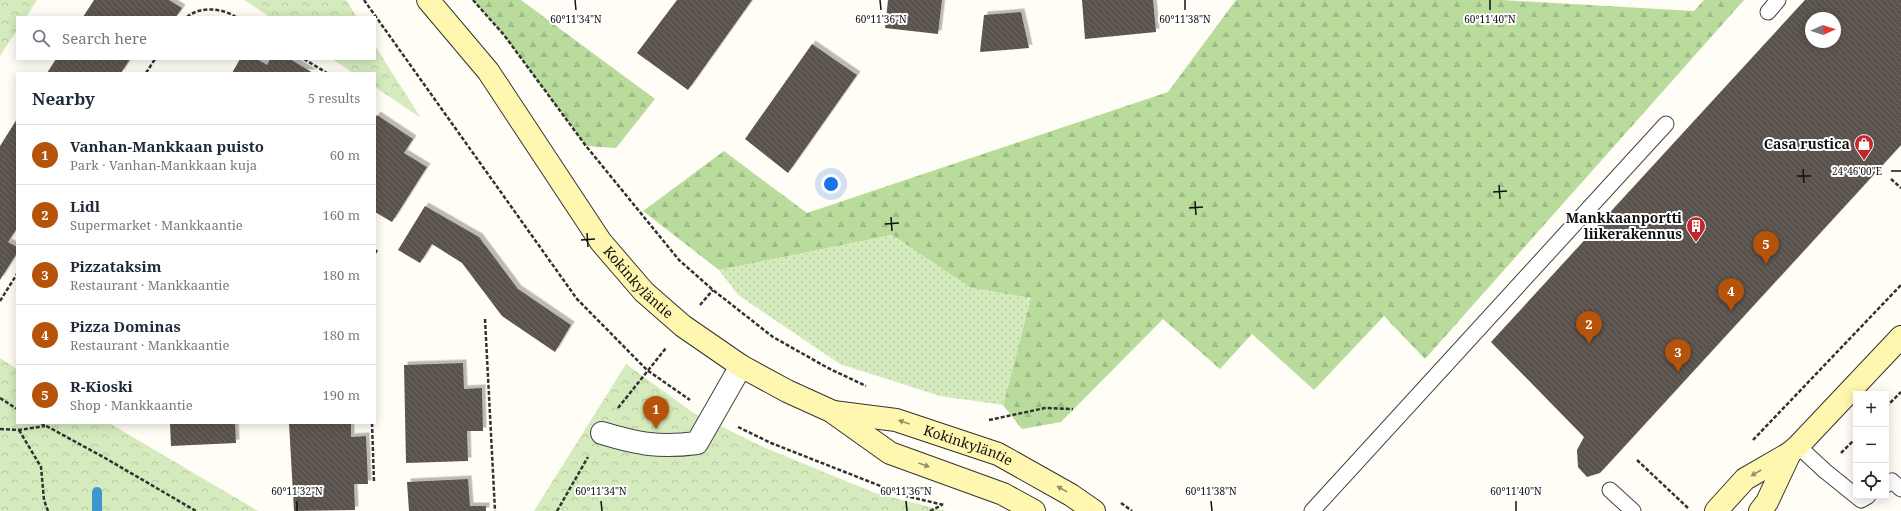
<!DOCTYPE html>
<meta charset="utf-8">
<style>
:root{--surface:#fff;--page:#f2f2f3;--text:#1f2937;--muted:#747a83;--line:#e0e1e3;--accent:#b45309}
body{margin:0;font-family:"Noto Serif",serif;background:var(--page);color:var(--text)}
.controls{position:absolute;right:12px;bottom:12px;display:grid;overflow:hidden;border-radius:0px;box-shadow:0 2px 10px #0003}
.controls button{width:36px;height:36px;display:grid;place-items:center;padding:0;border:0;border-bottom:1px solid var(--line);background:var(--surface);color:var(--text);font:20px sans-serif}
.compass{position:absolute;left:1805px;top:12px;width:36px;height:36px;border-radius:50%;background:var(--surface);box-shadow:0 2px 10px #0003;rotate:87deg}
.you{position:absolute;left:831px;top:184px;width:14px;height:14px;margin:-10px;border:3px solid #fff;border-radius:50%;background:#1a73e8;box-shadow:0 0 0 6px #1a73e833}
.badge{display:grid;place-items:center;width:26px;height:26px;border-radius:50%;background:var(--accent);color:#fff;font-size:13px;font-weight:700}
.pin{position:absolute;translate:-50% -33px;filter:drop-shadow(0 1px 2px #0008)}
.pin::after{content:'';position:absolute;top:21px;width:14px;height:12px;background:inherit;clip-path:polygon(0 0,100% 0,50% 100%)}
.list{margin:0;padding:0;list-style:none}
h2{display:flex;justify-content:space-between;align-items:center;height:52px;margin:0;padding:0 16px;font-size:17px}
h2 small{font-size:13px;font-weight:400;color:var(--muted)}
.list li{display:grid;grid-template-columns:26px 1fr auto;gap:12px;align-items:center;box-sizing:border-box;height:60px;padding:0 16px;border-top:1px solid var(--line)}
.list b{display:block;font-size:15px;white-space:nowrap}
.list p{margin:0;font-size:13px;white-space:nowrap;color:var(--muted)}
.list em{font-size:13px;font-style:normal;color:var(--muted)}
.icon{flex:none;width:22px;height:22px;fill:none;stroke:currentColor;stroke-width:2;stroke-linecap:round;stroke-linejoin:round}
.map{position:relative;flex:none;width:1901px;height:511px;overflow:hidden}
.search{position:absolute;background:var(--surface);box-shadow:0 2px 10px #0003;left:16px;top:16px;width:360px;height:44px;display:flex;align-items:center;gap:10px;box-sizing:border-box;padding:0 14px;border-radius:0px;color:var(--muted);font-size:15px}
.panel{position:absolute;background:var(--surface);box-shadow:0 2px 10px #0003;left:16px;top:72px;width:360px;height:352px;border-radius:0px}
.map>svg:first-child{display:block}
</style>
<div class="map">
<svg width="1901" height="511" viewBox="0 0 1901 511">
<defs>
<pattern id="grass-dots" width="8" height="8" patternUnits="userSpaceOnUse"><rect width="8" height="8" fill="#d5ebbd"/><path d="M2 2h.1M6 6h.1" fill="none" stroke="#b6c8a1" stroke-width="1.8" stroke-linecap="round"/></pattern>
<pattern id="forest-firs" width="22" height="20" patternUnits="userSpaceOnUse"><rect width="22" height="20" fill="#b9dc9c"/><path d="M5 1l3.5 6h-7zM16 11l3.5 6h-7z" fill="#9ebc85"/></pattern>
<pattern id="park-crowns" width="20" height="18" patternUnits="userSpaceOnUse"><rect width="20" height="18" fill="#d5ebbd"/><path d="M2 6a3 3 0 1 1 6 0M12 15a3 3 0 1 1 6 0" fill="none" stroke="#b6c8a1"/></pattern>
<pattern id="building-back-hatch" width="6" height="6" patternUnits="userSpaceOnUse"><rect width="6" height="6" fill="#5a524d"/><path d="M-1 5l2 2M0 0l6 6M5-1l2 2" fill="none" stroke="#6d6662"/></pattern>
<filter id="shadow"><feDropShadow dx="3.5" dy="-3.5" stdDeviation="0" flood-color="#0004"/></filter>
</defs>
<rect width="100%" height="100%" fill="#fffdf5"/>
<path fill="url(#grass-dots)" d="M892,235l79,53 60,10 -28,107 -63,-9 -100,-32 -102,-69 -19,-25z"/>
<g fill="url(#forest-firs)">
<path d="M473,0h48l134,99 -39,49 -30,-2 -82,-111z"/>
<path d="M1236,0h266l192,11 10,-11h40l-319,359 -41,-43 -70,74 -62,-56 -32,35 -57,-50 -102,103 -39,7 -19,-24 28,-107 -60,-10 -79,-53 -173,35 -76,-59 81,-60 83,62 361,-121z"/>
</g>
<g fill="url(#park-crowns)">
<path d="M0,0h37l-11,17h-9v13l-17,26z"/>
<path d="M244,0h102l11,17h-87z"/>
<path d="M375,46l46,72 -46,-31v-14h-22l-21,-14h43z"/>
<path d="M0,358l17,11v54h92l149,88h-258z"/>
<path d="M626,364l66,48 69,34 114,47 71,18h-412z"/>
</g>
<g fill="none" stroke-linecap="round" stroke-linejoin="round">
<path stroke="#3f96cf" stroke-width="10" d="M97,511v-19"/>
</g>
<g fill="url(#building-back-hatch)" fill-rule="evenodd" filter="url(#shadow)">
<path d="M94,0h75l13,8 -6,9h-93z"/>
<path d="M677,0h75l-64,90 -51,-37z"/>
<path d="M888,0h54l-4,34 -53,-6z"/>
<path d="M1082,0h71l3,32 -71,7z"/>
<path d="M1805,0h96v145l-301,328 -13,4 -9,-10 -1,-17 7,-13 -93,-95zM1811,18h24v24h-24z"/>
<path d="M1021,12l8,36 -49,4 4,-37z"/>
<path d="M812,44l45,31 -69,98 -43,-34z"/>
<path d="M56,59h74l-9,14h-74z"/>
<path d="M240,59h17l10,6 3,-6h20l23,14h-81z"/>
<path d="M377,115l36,24 -9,14 23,14 -35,55 -17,-10v-94z"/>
<path d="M17,119v109l-9,14 9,5v6l-17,27v-134z"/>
<path d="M425,206l54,31 39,52 53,36 -16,27 -53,-36 -40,-53 -30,-19 -12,19 -22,-13z"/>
<path d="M463,363l1,26 18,-1 1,43h-16l1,30 -62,2 -2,-98z"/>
<path d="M170,423h65l1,20 -65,3z"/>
<path d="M289,423h62v14l15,-1 2,48h-14l1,26 -61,1z"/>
<path d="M468,479l2,27h16v5h-77l-2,-29z"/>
</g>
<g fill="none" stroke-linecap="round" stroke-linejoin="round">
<defs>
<g id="service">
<path d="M1768,12l10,-12"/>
<path d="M1798,446l27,25 36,29 7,-4"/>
<path d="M1886,485l6,-4 9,8"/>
<path d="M1610,490l23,21"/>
<path d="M1312,511l354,-387"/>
</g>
<path id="minor" d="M602,433c37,11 57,15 95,10l44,-77"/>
<g id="secondary">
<path id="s1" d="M428,0l60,71 113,171 43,50 39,34 58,40 46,25 44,20 59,42 113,41 31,17"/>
<path id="s2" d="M833,412l63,8 102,34 73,41 23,16"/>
<path d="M1716,511l29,-32 45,-26 8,-7 103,-109"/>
<path d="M1760,511l7,-9 23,-49"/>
</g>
</defs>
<use href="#service" stroke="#444" stroke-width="17"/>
<use href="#minor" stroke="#444" stroke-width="24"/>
<use href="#secondary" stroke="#333" stroke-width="24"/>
<g stroke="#333" stroke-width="2.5" stroke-dasharray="4 2" stroke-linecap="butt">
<path d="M364,0l213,299 70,71 43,30"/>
<path d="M473,0l31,35 82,111 93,114 34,30 60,47 55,31 38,18"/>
<path d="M187,17c13,-11 35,-9 49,0"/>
<path d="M304,59l23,14"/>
<path d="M146,73l9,-14"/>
<path d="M1891,179l10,9"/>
<path d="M375,253l2,-3"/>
<path d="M0,301l17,-27"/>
<path d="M700,305l13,-15"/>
<path d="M485,319l10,192"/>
<path d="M0,398l17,11"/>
<path d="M1886,407l15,-15"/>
<path d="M618,408l48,-60"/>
<path d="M989,420l56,-12 28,1"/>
<path d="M41,423l64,35 91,53"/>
<path d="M372,423l2,59"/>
<path d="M738,427l33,16 135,53 38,9"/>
<path d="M0,429l19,1 26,-4"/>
<path d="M19,430l22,37 3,33 4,11"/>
<path d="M1753,440l148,-155"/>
<path d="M1841,453l15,-15"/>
<path d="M1637,460l51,48"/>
<path d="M1121,503l11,8"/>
<path d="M557,511l31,-54"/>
<path d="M930,511l12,-6"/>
</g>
<use href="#service" stroke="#fff" stroke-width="15"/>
<use href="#minor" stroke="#fff" stroke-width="22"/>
<use href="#secondary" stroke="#fff6b0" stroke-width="22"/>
</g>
<defs><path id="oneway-solid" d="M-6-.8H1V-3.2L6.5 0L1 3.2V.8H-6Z"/></defs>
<g fill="#948f68">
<use href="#oneway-solid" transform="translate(904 422) rotate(-161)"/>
<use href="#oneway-solid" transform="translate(924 465) rotate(20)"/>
<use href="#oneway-solid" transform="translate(1756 473) rotate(150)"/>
<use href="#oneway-solid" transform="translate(1062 489) rotate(-151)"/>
</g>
<path fill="none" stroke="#111" stroke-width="1.5" d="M575,0l1,10M880,0l1,10M1185,0v10M1490,0v10M1803,169l1,14M1891,171h10M1797,176h14M1499,185l1,14M1493,192l14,-1M1195,201l1,14M1189,208l14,-1M891,217l1,14M885,224l14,-1M587,233l1,14M581,240l14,-1M297,501v10M601,501l1,10M906,501l1,10M1211,501l1,10M1516,501v10"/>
<defs>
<symbol id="shop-pin" viewBox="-11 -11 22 30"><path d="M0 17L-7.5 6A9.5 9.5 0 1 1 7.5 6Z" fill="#c4262e" stroke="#fff"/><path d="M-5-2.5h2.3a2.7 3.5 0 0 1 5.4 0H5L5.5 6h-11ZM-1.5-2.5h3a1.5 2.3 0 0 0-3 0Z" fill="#fff"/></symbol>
<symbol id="building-pin" viewBox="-11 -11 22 30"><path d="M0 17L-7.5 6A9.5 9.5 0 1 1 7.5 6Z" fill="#c4262e" stroke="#fff"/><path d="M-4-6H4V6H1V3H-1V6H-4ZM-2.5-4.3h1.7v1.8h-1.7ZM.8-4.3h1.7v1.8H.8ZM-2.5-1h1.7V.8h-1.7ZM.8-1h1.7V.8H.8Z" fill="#fff"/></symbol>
</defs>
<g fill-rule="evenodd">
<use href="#shop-pin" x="1853" y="133" width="22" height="30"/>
<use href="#building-pin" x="1685" y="215" width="22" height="30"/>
</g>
<g text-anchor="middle" stroke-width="4" stroke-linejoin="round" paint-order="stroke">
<g font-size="14" font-weight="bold" fill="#111" stroke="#fff" text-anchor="end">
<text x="1850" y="149">Casa rustica</text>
<text x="1682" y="223">Mankkaanportti<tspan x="1682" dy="16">liikerakennus</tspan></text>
</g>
<g font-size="14" fill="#111" stroke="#fff">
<text dy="5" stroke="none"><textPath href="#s1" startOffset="353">Kokinkyläntie</textPath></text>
<text dy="5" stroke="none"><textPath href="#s2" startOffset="140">Kokinkyläntie</textPath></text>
</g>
</g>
<g font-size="10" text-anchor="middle" fill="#111" stroke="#fff" stroke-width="4" stroke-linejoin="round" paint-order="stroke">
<text x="576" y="23">60°11'34"N</text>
<text x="881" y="23">60°11'36"N</text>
<text x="1185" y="23">60°11'38"N</text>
<text x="1490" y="23">60°11'40"N</text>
<text x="1857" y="175">24°46'00"E</text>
<text x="297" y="495">60°11'32"N</text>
<text x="601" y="495">60°11'34"N</text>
<text x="906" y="495">60°11'36"N</text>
<text x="1211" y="495">60°11'38"N</text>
<text x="1516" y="495">60°11'40"N</text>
</g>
</svg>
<div class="controls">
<button>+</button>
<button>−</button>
<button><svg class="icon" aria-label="locate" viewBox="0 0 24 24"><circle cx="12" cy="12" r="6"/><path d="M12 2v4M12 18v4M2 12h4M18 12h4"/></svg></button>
</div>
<svg class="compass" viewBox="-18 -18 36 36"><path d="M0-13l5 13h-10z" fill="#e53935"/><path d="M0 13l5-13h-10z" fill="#747a83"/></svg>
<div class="you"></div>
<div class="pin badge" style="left:656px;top:429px">1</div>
<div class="pin badge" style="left:1589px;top:344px">2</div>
<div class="pin badge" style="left:1678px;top:372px">3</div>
<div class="pin badge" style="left:1731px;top:311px">4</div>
<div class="pin badge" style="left:1766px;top:264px">5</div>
<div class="search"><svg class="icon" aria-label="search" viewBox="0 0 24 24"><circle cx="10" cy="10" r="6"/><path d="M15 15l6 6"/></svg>Search here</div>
<section class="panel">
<h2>Nearby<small>5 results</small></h2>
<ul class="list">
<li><span class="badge">1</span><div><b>Vanhan-Mankkaan puisto</b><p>Park · Vanhan-Mankkaan kuja</p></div><em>60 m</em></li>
<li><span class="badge">2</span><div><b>Lidl</b><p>Supermarket · Mankkaantie</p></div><em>160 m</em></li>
<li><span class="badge">3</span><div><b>Pizzataksim</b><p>Restaurant · Mankkaantie</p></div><em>180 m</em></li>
<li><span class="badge">4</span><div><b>Pizza Dominas</b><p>Restaurant · Mankkaantie</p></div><em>180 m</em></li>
<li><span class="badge">5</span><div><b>R-Kioski</b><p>Shop · Mankkaantie</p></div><em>190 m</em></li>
</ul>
</section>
</div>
